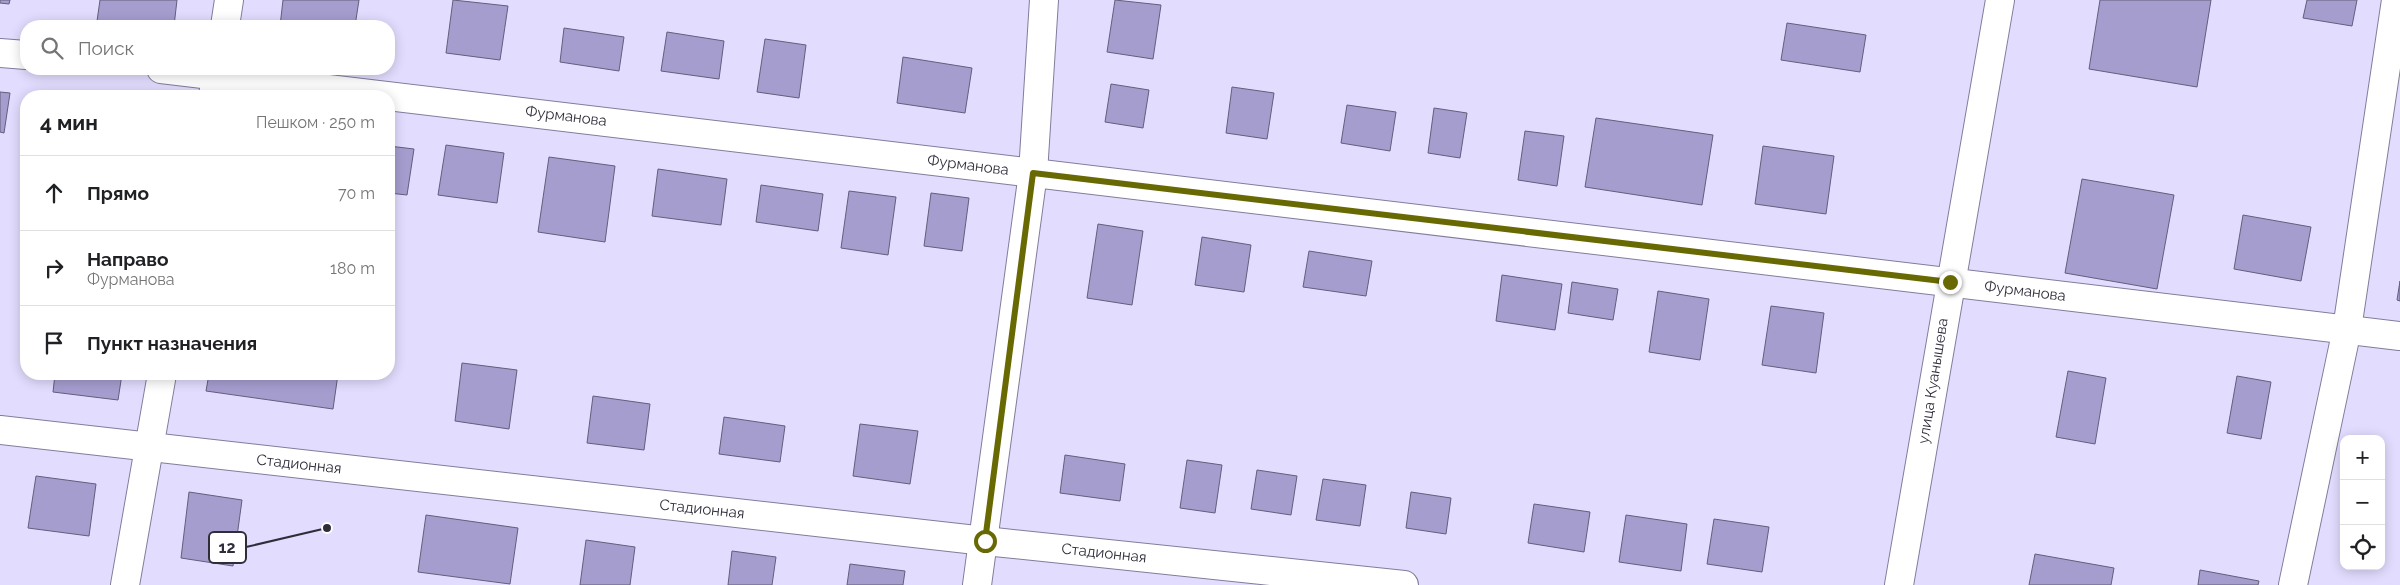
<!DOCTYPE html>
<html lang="ru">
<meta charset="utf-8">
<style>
:root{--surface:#fff;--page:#f2f2f2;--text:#202124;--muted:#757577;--line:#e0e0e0}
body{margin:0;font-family:Raleway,sans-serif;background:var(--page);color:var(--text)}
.controls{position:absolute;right:15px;bottom:15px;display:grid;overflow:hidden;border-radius:10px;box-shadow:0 2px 12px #0003}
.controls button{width:45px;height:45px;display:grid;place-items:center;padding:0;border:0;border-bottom:1px solid var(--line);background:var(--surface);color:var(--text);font:25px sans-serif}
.stop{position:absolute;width:15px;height:15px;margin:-11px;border:4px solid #696904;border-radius:50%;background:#fff}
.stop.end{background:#696904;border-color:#fff;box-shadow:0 1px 5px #0008}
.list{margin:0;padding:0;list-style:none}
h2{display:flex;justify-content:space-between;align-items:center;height:65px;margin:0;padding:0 20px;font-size:21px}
h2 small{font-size:16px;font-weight:400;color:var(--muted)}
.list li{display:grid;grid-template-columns:32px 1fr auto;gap:15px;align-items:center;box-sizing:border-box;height:75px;padding:0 20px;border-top:1px solid var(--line)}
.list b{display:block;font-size:19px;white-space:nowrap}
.list p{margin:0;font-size:16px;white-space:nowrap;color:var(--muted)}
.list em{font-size:16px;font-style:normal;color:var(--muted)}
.icon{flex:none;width:28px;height:28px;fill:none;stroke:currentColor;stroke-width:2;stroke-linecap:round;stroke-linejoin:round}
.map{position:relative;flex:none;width:2400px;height:585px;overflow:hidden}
.search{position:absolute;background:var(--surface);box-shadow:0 2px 12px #0003;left:20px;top:20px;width:375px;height:55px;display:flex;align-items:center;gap:12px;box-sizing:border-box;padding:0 18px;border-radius:20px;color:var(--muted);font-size:19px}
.panel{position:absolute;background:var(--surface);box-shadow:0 2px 12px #0003;left:20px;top:90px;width:375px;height:290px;border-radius:20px}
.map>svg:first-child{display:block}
</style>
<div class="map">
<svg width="2400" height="585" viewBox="0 0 2400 585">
<rect width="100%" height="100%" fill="#e2dcfe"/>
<g fill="#a69dcf" stroke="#635e7b">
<path d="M0,0h10l-1,4 -9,-1z"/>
<path d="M100,0h77l-3,26h-37l-40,-5z"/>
<path d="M283,0h76l-4,26h-75z"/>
<path d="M453,0l55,6 -8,54 -54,-7z"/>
<path d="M1115,0l46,5 -8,54 -46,-7z"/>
<path d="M2100,0h111l-14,87 -108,-18z"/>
<path d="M2307,0h50l-5,26 -49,-8z"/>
<path d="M1787,23l79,12 -6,37 -79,-12z"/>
<path d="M564,28l60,9 -5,34 -59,-9z"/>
<path d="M667,32l57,9 -5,38 -58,-8z"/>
<path d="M765,39l41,6 -7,53 -42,-6z"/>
<path d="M903,57l69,11 -7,45 -68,-10z"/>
<path d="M1111,84l38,6 -6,38 -38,-6z"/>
<path d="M1232,87l42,6 -7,46 -41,-6z"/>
<path d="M0,92l10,1 -6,40 -4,-1z"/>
<path d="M1347,105l49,7 -6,39 -49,-8z"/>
<path d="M1434,108l33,5 -7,45 -32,-5z"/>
<path d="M1596,118l117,17 -11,70 -117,-18z"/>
<path d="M1525,131l39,5 -7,50 -39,-6z"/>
<path d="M446,145l58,8 -7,50 -59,-8z"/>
<path d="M389,146l25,3 -7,46 -18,-2z"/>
<path d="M1763,146l71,10 -8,58 -71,-10z"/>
<path d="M549,157l66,9 -10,76 -67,-10z"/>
<path d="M658,169l69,10 -6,46 -69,-9z"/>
<path d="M2082,179l92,16 -17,94 -92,-16z"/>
<path d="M761,185l62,9 -5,37 -62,-9z"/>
<path d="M849,191l47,6 -8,58 -47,-7z"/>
<path d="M931,193l38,5 -7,53 -38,-5z"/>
<path d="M2243,215l68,12 -10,54 -67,-12z"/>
<path d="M1098,224l45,7 -11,74 -45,-7z"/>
<path d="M1202,237l49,8 -7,47 -49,-7z"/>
<path d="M1309,251l63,10 -6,35 -63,-9z"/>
<path d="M1502,275l60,9 -7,46 -59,-9z"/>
<path d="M2400,281v20l-3,-1z"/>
<path d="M1572,282l46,7 -5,31 -45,-7z"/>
<path d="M1658,291l51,8 -9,61 -51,-8z"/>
<path d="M1771,306l53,7 -8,60 -54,-8z"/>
<path d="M462,363l55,7 -8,59 -54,-8z"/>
<path d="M2068,371l38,7 -11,66 -39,-7z"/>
<path d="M55,374h67l-4,26 -65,-8z"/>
<path d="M209,374h129l-5,35 -127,-18z"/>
<path d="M2237,376l34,6 -10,57 -34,-6z"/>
<path d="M593,396l57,8 -6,46 -57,-7z"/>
<path d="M724,417l61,9 -5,36 -61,-8z"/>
<path d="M860,424l58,7 -8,53 -57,-8z"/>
<path d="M1065,455l60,9 -5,37 -60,-8z"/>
<path d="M1187,460l35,5 -7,48 -35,-5z"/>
<path d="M1257,470l40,6 -6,39 -40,-6z"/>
<path d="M36,476l60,8 -7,52 -61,-8z"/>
<path d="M1323,479l43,6 -6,41 -44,-6z"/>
<path d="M189,492l53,8 -9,66 -52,-8z"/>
<path d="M1411,492l40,6 -5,36 -40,-6z"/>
<path d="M1534,504l56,8 -6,40 -56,-9z"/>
<path d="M426,515l92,13 -8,56 -92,-12z"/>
<path d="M1626,515l61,9 -6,47 -62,-9z"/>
<path d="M1714,519l55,8 -7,45 -55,-8z"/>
<path d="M586,540l49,7 -5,38h-50z"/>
<path d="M732,551l44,6 -4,28h-44z"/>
<path d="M2035,554l79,14 -3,17h-82z"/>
<path d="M850,564l55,7 -2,14h-56z"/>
<path d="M2200,570l59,11 -1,4h-60z"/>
</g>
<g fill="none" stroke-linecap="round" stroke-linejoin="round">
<defs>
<g id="street">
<path d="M225,26l4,-26"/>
<path d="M0,53l26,2"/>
<path d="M161,69l2239,267"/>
<path d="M213,96l4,-27"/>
<path d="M0,430l985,111 419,44"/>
<path d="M125,585l37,-211"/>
<path d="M977,585l56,-412 11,-173"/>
<path d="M1899,585l101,-585"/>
<path d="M2293,585l54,-256 49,-329"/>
</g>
</defs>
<use href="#street" stroke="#827c9b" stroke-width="30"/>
<use href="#street" stroke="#fff" stroke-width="28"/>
</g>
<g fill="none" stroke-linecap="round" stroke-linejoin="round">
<path stroke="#696904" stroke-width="6" d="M985,541l48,-368 917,109"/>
</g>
<g text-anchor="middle" stroke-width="4" stroke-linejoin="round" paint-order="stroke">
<g font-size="15" fill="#302d3a" stroke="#fff">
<text transform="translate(566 116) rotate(7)" y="5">Фурманова</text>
<text transform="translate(968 165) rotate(7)" y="5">Фурманова</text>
<text transform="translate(2025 291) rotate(7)" y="5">Фурманова</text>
<text transform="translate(1933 381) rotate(-81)" y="5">улица Куанышева</text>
<text transform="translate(299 464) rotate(6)" y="5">Стадионная</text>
<text transform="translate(702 509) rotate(6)" y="5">Стадионная</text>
<text transform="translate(1104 553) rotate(6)" y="5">Стадионная</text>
</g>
</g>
<path fill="none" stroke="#302d3a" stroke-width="2" d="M327 528L246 547"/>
<circle fill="#302d3a" stroke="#fff" stroke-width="2" cx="327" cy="528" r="5"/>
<rect fill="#fff" stroke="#302d3a" stroke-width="2" x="209" y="532" width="37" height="31" rx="5"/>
<g font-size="16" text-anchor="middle" font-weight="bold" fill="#302d3a">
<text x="227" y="553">12</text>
</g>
</svg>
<div class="controls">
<button>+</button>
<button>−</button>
<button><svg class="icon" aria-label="locate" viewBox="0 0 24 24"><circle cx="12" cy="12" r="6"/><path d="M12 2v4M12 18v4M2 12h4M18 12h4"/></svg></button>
</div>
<div class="stop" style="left:985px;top:541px"></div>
<div class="stop end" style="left:1950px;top:282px"></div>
<div class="search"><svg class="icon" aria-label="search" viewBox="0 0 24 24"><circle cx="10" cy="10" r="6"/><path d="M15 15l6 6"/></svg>Поиск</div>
<section class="panel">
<h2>4 мин<small>Пешком · 250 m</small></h2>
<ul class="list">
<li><svg class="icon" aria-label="ahead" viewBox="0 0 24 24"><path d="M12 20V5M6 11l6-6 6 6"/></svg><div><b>Прямо</b></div><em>70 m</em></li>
<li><svg class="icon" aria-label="right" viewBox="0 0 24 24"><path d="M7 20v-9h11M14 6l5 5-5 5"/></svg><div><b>Направо</b><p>Фурманова</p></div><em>180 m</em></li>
<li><svg class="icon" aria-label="arrive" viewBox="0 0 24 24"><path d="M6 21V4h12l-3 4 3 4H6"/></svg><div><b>Пункт назначения</b></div></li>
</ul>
</section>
</div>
